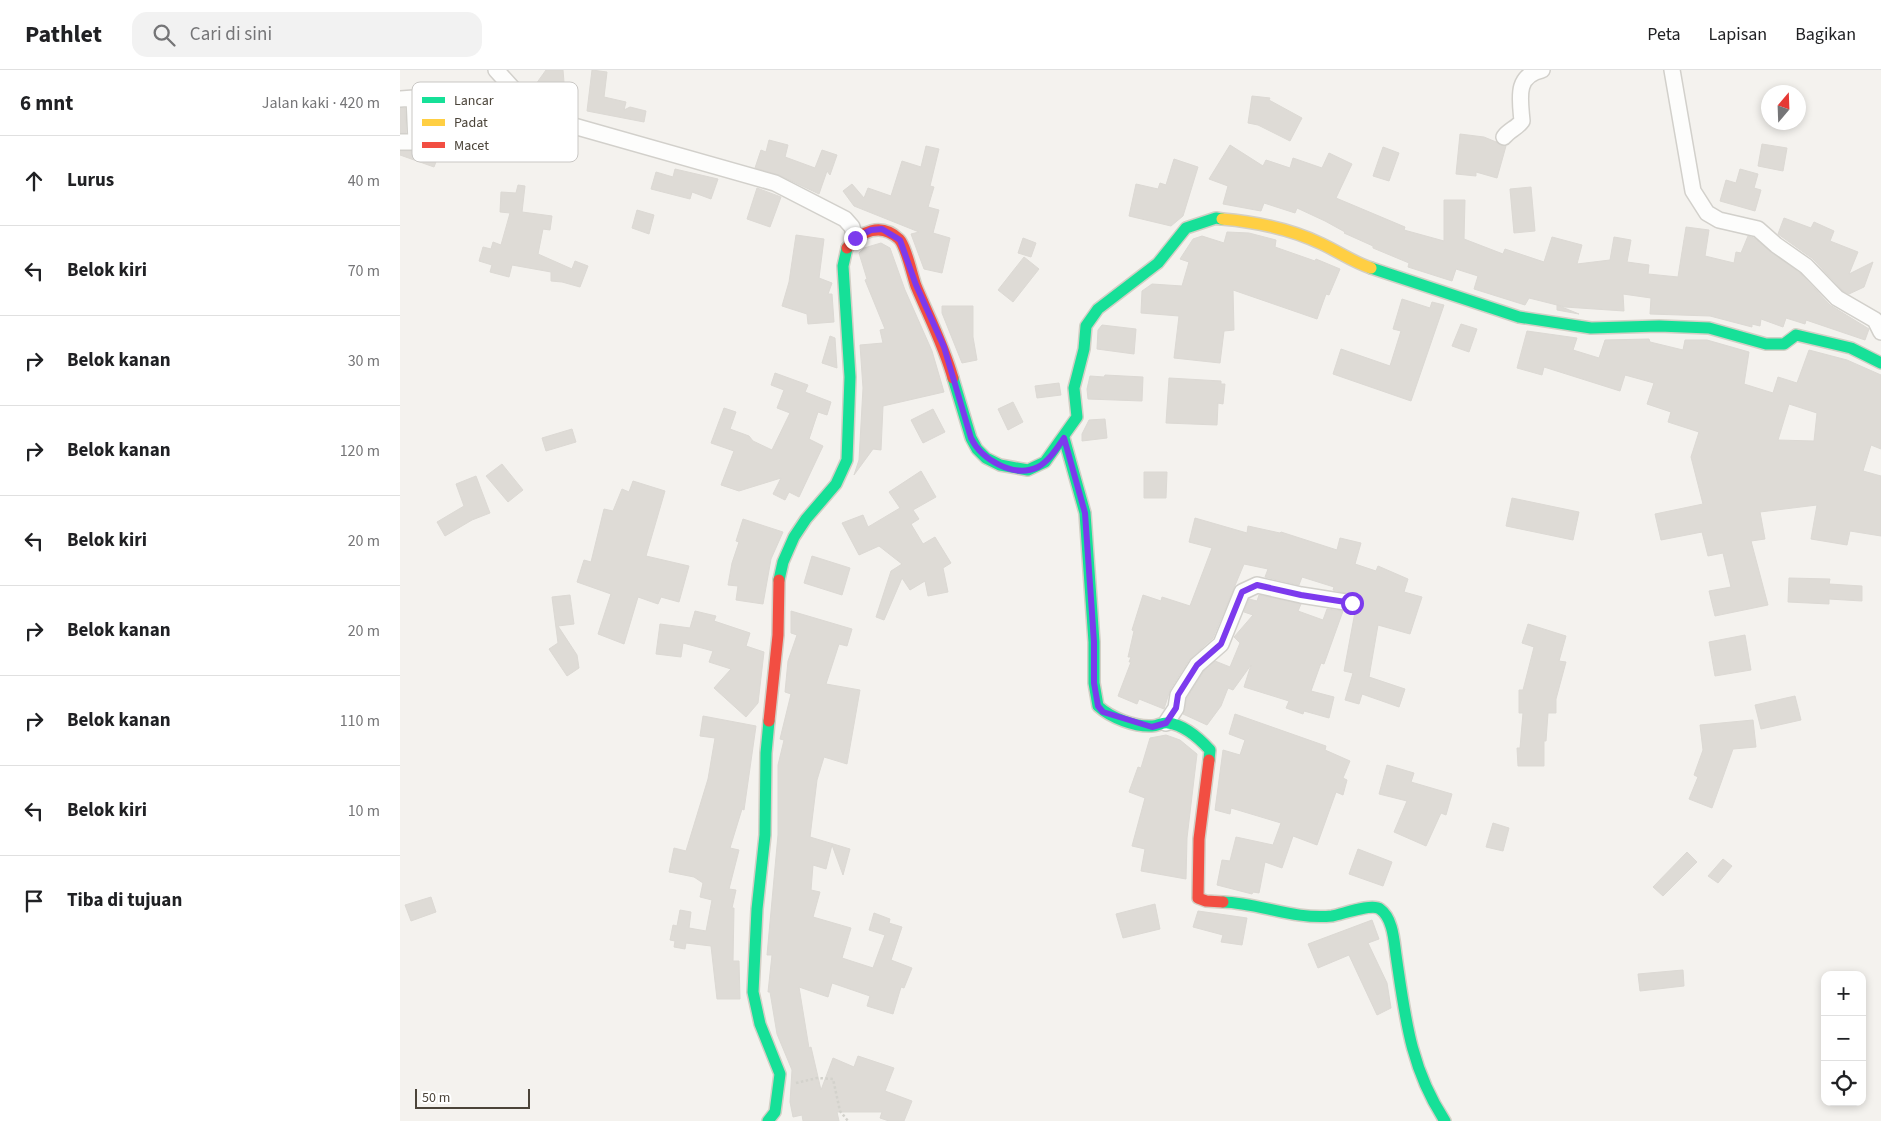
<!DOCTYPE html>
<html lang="id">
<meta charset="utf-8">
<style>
:root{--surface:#fff;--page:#f2f2f2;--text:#202124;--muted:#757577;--line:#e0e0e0}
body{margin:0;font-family:"Source Sans 3",sans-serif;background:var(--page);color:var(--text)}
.controls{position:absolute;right:15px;bottom:15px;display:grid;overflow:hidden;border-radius:10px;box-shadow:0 2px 8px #0003}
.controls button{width:45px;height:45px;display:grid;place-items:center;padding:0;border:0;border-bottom:1px solid var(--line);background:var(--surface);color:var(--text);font:25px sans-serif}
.compass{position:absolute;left:1361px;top:15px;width:45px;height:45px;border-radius:50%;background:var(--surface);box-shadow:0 2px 8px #0003;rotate:19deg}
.scale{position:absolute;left:15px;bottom:12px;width:115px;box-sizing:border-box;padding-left:5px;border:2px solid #4b4439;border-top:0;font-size:14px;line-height:18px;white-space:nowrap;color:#4b4439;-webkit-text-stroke:4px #fff;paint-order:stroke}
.stop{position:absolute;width:15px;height:15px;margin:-11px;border:4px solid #7c3aed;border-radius:50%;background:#fff}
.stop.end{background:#7c3aed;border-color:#fff;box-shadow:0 1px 5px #0008}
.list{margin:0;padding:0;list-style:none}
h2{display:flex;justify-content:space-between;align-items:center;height:65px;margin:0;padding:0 20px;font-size:21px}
h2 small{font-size:16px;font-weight:400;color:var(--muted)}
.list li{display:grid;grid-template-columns:32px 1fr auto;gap:15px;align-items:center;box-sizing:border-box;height:90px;padding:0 20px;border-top:1px solid var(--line)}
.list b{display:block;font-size:19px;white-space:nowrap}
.list em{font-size:16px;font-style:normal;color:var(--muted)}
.icon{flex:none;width:28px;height:28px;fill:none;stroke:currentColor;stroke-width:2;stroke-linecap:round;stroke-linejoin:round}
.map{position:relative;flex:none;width:1481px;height:1051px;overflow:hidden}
header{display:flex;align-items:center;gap:30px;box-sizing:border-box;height:70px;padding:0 25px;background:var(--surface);border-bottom:1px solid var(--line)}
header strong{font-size:24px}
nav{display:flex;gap:28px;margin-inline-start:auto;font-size:18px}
.search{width:350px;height:45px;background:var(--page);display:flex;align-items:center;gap:12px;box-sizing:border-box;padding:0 18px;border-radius:15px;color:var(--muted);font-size:19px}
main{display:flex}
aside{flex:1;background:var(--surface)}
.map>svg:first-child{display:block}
</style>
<header>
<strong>Pathlet</strong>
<div class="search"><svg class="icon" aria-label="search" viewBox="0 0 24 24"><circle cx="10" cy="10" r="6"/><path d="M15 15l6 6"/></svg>Cari di sini</div>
<nav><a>Peta</a><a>Lapisan</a><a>Bagikan</a></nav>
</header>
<main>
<aside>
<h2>6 mnt<small>Jalan kaki · 420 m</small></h2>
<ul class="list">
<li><svg class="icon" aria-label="ahead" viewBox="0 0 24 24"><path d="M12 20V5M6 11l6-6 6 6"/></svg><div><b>Lurus</b></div><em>40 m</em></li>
<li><svg class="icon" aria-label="left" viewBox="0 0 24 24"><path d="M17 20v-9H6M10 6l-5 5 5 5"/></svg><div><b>Belok kiri</b></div><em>70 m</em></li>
<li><svg class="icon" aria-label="right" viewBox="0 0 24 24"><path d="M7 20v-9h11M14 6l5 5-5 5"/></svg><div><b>Belok kanan</b></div><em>30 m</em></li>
<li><svg class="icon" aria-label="right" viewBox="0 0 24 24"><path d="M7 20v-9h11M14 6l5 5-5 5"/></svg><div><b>Belok kanan</b></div><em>120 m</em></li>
<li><svg class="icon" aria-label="left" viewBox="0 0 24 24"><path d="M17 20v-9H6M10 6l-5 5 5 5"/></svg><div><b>Belok kiri</b></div><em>20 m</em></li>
<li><svg class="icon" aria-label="right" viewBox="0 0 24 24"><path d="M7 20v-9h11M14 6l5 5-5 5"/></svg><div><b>Belok kanan</b></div><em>20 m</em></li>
<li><svg class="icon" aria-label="right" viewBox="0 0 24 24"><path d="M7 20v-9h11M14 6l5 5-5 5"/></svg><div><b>Belok kanan</b></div><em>110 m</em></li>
<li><svg class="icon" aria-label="left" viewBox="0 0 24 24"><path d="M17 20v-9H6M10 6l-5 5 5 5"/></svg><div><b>Belok kiri</b></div><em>10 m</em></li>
<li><svg class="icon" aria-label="arrive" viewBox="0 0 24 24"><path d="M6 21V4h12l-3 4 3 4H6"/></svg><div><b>Tiba di tujuan</b></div></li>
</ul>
</aside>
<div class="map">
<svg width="1481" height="1051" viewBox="0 0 1481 1051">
<rect width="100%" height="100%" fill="#f4f2ee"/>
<g fill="#dedbd6" stroke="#dcd9d4" fill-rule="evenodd">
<path d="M146,0h17l1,12 -15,22 -18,-13z"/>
<path d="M192,0l15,2 -3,25 22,5 -2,8 6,-3 16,4 -2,11 -57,-11z"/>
<path d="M33,15l1,20h7v32l-6,16 4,1 -5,13 -34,-12v-4h16l8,-5 -1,-48 -2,-12z"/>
<path d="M852,26l18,2 -1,2 33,18 -12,23 -32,-16 -10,-2z"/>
<path d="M0,38h5l1,25h-6z"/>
<path d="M1060,64l24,3 22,9 -9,32 -21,-6v4l-20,-2z"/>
<path d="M369,70l19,5 -3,12 30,11 7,-18 15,5 -7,20 -3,-4 -8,23 -40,-19 -24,-7 6,-18 5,2z"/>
<path d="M1362,74l25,4 -4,23 -25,-5z"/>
<path d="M830,75l33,21 3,-6 24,8 3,-10 29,10 7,-15 23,11 -16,34 69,29 -1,3 40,11v-41h21l-1,39 39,15 2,-5 39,13 8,-25 30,8 -5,19 33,-4 4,-23 17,3 -4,22 22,3 -1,9 30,3 8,-50 23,3 -4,26 29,7 2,-11 5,1 7,-17 6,2 46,35 30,32 39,24 -4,11 -59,-20 -1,4 -19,-6 -3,9 -22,-8 -1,7 -8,-2v3l-42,-11 -60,-2 1,-16 -28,-4 1,17 -59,-4 -36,-9 -4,7 -51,-16 4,-13 -22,-7 -4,12 -44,-14 1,-4 -36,-15v-2l-29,-13 1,-1 -20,-11 -28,-13 -2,5 -31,-10 -3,8 -38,-7 5,-18 -19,-7z"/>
<path d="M526,76l13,3 -9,37 4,1 -6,20 11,3 -6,23 17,5 -8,35 -18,-4 -13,-35 8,-2 -65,-26 -11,-15 9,-7 12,14 4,-10 23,8 11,-35 19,6z"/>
<path d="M983,77l16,6 -10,28 -16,-5z"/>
<path d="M774,89l24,8 -15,49 -12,10 -42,-10 7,-32 22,5 2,-6 6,2z"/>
<path d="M275,99l43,10 -7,20 -19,-7 -2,7 -39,-10 5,-17 17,5z"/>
<path d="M1340,99l18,5 -4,14 7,2 -6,21 -35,-10 6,-21 10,3z"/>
<path d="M118,115l7,1 -3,26 30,4 -2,14 -7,-1 -5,25 34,15 3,-8 13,5 -8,21 -18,-5 -11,-1v-9l-39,-7 -3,12 -19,-5 2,-7 -13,-4 4,-14 8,2 2,-7 8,3 9,-32 -10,-1 1,-20 15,1z"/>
<path d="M1131,117l4,44 -21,2 -4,-44z"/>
<path d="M357,118l24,9 -11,30 -23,-8z"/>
<path d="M237,140l17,5 -5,19 -17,-6z"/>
<path d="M1384,148l27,10 3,-6 20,9 -4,10 28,11 -9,22 24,-12 -9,25 -15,7 -6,-3 -30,-32 -35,-25z"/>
<path d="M827,162l22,1 27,7 -1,7 40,14 1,-2 24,10 -11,26 -3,-1 -9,25 -84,-29 1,40 -10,1 -4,32 -46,-5 5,-42 -38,-3 1,-22 10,-7 30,2 7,-24 -9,-3 13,-20 9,-3 22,7z"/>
<path d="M396,165l28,4 -5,39 13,5 -4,11h4l2,28 -26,2 -1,-10 -25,-8 7,-24z"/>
<path d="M623,168l13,5 -5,14 -13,-4z"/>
<path d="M481,173l9,5 15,42 27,61 12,41 -61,14 -2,44 -8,-1 -19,26 5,-15 4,-72 -3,-43 23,-2 -3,-13 5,-1 -20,-49 2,-1 -8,-26 5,-5z"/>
<path d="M624,187l15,12 -26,33 -15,-12z"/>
<path d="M1002,229l28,9 2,-6 12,3 -33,96 -78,-27 8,-25 49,17 11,-35 -8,-2z"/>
<path d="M1157,235l22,9 -22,-4z"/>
<path d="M542,236h31v31l4,23 -15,3 -20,-50z"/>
<path d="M1061,254l16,5 -8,23 -17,-6z"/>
<path d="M702,255l34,4 -2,25 -37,-5 1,-19z"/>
<path d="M1127,261l50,7 -4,12 26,8 6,-18 44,-1 1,3 33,8 2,-10h22l42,12 -5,32 29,9 5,-16 19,6 12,-33 38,10 34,15v74l-10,-4 -8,26 18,5v60l-31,-5 -3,14 -36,-6 6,-34 -57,7 5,27 -14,2 17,64 -53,11 -6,-25 22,-4 -8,-34 -15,3 -6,-24 -41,8 -6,-26 48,-10 -12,-47 8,-25 -31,-10 3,-10 -24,-8 7,-21 -29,-8 -5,16 -76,-24 -2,8 -25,-7zM1389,334l28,9 -3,28 -36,-1z"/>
<path d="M430,266l5,2 2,30 -15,-5z"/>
<path d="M375,303l33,12 -3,7 26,10 -4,13 -9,-3 -9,27 14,7 -24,51 -10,-5 -4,8 -12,-6 8,-16 -42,13 -18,-6 13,-34 -23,-8 13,-35 12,4 -6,17 19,7 4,5 19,9 18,-37 -13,-5 7,-18 -13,-5z"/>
<path d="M705,305l38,2 -1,24 -54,-2 -1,-10 3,-13 14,1z"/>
<path d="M769,308l52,3v3h4l-2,20 -5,-1 -1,22 -51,-2z"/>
<path d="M659,313l2,12 -24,3 -2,-12z"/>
<path d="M613,332l10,20 -15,8 -10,-21z"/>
<path d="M533,339l12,23 -22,11 -12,-23z"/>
<path d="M705,349l2,19 -25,3v-7l7,-14z"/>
<path d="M172,359l4,13 -30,9 -4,-13z"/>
<path d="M102,394l21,26 -15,12 -22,-26z"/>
<path d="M521,401l15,26 -23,13 6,9 -8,5 12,20 12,-7 16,26 -8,5 5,24 -20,4 -3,-15 -15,9 -8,-12 -18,42 -8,-3 15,-46 11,-7 -23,-18 -20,9 -17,-32 21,-8 5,12 32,-19 -11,-16z"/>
<path d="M744,402h23l-1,26h-22z"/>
<path d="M76,406l14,37 -18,7 -27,16 -8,-14 27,-16 -8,-22z"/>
<path d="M233,411l32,10 -19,65 43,10 -10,36 -18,-5 -3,7 -20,-7 -14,47 -26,-10 13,-40 -34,-12 7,-22 7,2 13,-53 9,2 9,-22 7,3z"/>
<path d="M1112,428l67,14 -6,28 -67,-14z"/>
<path d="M795,448l52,15 1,-7 32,7 1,-1 56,18 3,-12 21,5 -6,21 21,7 2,-5 30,13 -4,13 18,5 -12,37 -32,-9 -9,52 36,12 -6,18 -37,-13 -3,10 -14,-4 8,-27 -9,-2 11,-59 6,-7 -3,-9 -25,-6 1,-3 -32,-10 -3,8 -34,-8 3,-8 -24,-5 -31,74 -24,22 -19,30 -6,19 -25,-10 -2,5 -19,-8 13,-34h-2l2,-5h-3l6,-26 -2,-1 11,-35 18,6 1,-4 28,9 22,-58 -23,-6z"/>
<path d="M343,449l40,13 -12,27 -8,45 -27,-4 2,-14 -10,-1 4,-22 7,-21 -3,-1z"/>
<path d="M412,486l38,12 -8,27 -38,-12z"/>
<path d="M1389,508l41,1 -1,5 33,2v15l-33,-2v5l-41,-2z"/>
<path d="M170,525l4,29 -16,2 19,29 2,13 -12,8 -18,-27 9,-6 -6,-46z"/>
<path d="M859,525l42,9 -3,7 25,9 4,-11 16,2 -19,53 -3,-1 -10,28 23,6 -5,21 -25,-7 -1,3 -17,-6 3,-7 -45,-14 7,-22 -18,25 -5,-2 -7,18 -14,19 -24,-11 4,-16 17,-27 11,-10 15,6 10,-24 -6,-6 19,-22 -9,-3 5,-13 8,2z"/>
<path d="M295,541l21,5 -2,5 36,12 -4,13 18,6 -6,51 -12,14 -32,-29 17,-19 -22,-7 4,-11 -30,-8 -2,14 -25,-3 4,-30 30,4z"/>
<path d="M391,541l61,18 -5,17 -8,-2 -13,40 34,6 -13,74 -23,-7 -7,23 -7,57 40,12 -7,26 -11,-30 -6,24 -13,-4 -2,25 9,2 -7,25 38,11 -9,30 31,10 12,-33 -16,-5 5,-17 16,6 -1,4 13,4 -11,33 21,8 -8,20 -3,-1 -8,27 -26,-8 3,-10 -38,-13 -4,14 -29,-10 10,61 2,-1 10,43 12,-32 21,9 4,-11 36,12 -9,23 27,10 -8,20h-15l-9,-3 2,-6h-45l2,9h-36l-1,-6 -9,2 -3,-15 2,-32 -15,-36 -7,-42h-2l4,-37h-5l11,-120v-70l6,-25 -4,-1 11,-45 -6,-2 3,-31 9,-26 -6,-2z"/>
<path d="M1128,554l38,12 -7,25 7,1 -10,37v14h-8l-2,28h-2v25h-26l-1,-18h3l3,-35h-4v-23h4l11,-43 -12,-4z"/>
<path d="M1345,565l6,35 -36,6 -6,-34z"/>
<path d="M1395,626l6,24 -40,9 -6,-24z"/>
<path d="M835,644l91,32 -1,4 25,11 -7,17 4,2 -4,15 -7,-3 -19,53 -24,-9 -11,32 -17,-6 -6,31 -6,-1 -1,2 -35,-9 5,-25 8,1 6,-24 37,8 8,-22 -50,-15 -1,6 -15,-4 8,-60 17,5 5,-15 -16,-6z"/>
<path d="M303,646l53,10 -12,84 -2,-1 -12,39 9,2 -10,39 7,1 -4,18h2l-1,53h6l1,38h-23l-6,-53 -25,-3 -1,6 -11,-2 1,-6 -5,-1 3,-15 4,1 3,-16 11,2 -2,16 17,3 6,-31 -12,-3 3,-14 -9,-6 -25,-5 5,-24 12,3 22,-72 7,-41 -15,-2z"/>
<path d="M1353,650l3,27 -23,2 -21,59 -23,-9 9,-22 -4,-2 9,-25 -3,-25z"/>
<path d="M766,665l14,5 17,14 -10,84 -1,41 -45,-8 4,-22 -13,-3 13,-48 -16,-6 9,-25 3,1 9,-30z"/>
<path d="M987,695l27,8 -3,9 41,12 -6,21 -5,-2 -15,33 -32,-14 13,-31 -28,-7z"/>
<path d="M1093,753l16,5 -6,23 -17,-4z"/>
<path d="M958,779l34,13 -9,24 -34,-12z"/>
<path d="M1287,782l10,10 -34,34 -10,-9z"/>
<path d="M1323,789l9,7 -14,17 -10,-7z"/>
<path d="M31,827l5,15 -25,9 -6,-16z"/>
<path d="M755,834l5,25 -37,9 -7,-24z"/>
<path d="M798,841l49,7 -5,27 -21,-3 2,-7 -30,-8z"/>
<path d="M972,850l7,19 -11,4 19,40 4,25 -14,7 -28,-60 -31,13 -10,-24z"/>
<path d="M1283,900l1,16 -44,5 -2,-17z"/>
</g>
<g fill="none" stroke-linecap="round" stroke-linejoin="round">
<defs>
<g id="street">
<path d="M96,0l31,34 15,13 233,66 70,36 7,8 3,11"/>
<path d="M1272,0l21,121 14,22 12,7 39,9 18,16 30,21 31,32 38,22 6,12"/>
<path d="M0,29l14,-1 2,44h-16"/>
<path d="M1104,67c5,-7 13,-9 18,-16 -2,-23 -7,-45 20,-51"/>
<path d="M766,653l10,-15 2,-13 19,-30 24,-21 21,-52 15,-7 44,10 51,8"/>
</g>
<g id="fast">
<path d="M971,198l148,49 72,11 68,-2 50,2 57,16h18l12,-9 55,13 30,15"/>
<path d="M553,308l18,60 6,11 9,9 14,7 28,5 17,-8 32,-45 -3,-29 10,-39 2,-23 12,-17 60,-46 28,-35 30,-10 6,1"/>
<path d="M664,368l21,75 9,129v41l4,23c13,12 37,21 54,20 6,0 10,-4 16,-3 17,2 31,15 42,27l-1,10"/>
<path d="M379,510l4,-18 11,-25 12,-18 30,-35 11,-24 3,-83 -7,-111 4,-18"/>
<path d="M823,832c36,1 71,18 109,14 11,-2 40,-13 48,-7 13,9 14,32 16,46 9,61 14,113 49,166"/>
<path d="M368,1051l7,-9 5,-38 -20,-50 -7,-32 4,-83 8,-74 1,-82 3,-32"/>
</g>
<path id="slow" d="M822,149c35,3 69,10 100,25 17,8 31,18 49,24"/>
<g id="jam">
<path d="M447,178c14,-17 34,-26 52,-9 7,7 13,36 17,47 13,31 28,60 37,92"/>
<path d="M369,651l9,-86 1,-55"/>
<path d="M809,690l-10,79 -1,59 8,3 17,1"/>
</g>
</defs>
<use href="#street" stroke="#d2d0cb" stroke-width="18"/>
<use href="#fast" stroke="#d3cfc5" stroke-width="14"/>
<use href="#slow" stroke="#d3cfc5" stroke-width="14"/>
<use href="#jam" stroke="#d3cfc5" stroke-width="14"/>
<path stroke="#d3d2cc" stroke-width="2.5" stroke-dasharray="2.5 2.5" stroke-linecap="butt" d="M396,1013l21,-5 16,1 7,32 8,10"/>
<use href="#street" stroke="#fdfdfc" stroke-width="15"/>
<use href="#fast" stroke="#16e098" stroke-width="11"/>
<use href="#slow" stroke="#ffcf43" stroke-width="11"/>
<use href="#jam" stroke="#f24e42" stroke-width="11"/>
</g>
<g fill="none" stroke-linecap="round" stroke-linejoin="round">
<path stroke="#7c3aed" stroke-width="6" d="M455,168l16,-8 11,-1 18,11 16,45 28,62 27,91c10,21 43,41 67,29 11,-6 19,-19 26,-29l21,75 9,129v41l4,23 5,6 49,15 14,-4 10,-15 2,-13 19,-30 24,-21 21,-52 15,-7 44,10 51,8"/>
</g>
<rect x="12" y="12" width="166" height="80" rx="8" fill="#fff" stroke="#c9c7c4" stroke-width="1"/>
<rect x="22" y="27" width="23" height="6" fill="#16e098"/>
<rect x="22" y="49" width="23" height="7" fill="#ffcf43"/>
<rect x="22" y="72" width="23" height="6" fill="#f24e42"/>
<g font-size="14" fill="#4b4439">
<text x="54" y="35">Lancar</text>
<text x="54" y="57">Padat</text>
<text x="54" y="80">Macet</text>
</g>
</svg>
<div class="controls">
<button>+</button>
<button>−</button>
<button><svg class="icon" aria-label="locate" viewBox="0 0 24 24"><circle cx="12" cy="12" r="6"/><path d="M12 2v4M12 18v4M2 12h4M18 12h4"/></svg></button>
</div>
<svg class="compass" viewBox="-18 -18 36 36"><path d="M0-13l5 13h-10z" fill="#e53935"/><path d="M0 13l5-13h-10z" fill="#757577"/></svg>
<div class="scale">50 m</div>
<div class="stop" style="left:952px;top:533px"></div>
<div class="stop end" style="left:455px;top:168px"></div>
</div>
</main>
